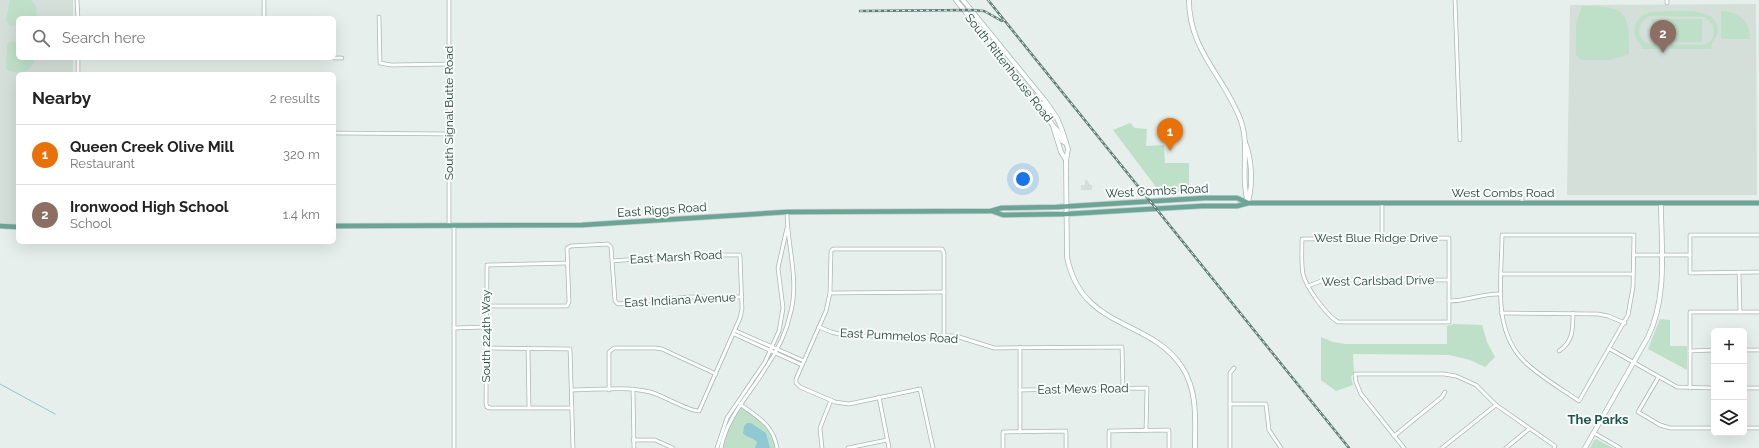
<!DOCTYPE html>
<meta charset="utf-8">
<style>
:root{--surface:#fff;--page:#f6f6f6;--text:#222;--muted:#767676;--line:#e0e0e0;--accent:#804e3d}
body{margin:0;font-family:Raleway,sans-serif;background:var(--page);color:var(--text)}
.controls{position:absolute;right:12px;bottom:12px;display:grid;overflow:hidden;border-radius:6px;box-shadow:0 4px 16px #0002}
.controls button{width:36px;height:36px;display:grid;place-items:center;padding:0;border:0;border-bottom:1px solid var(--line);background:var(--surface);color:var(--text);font:20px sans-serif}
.you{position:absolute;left:1023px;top:179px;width:14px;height:14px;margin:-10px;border:3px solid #fff;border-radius:50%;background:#1a73e8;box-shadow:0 0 0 6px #1a73e833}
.badge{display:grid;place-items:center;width:26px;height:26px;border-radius:50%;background:var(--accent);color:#fff;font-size:13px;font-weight:700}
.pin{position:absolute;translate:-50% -33px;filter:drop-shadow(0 1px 2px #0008)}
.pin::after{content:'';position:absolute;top:21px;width:14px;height:12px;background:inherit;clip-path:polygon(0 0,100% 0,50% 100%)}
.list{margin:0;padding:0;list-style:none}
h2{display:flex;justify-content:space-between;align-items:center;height:52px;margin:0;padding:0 16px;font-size:17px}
h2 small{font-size:13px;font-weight:400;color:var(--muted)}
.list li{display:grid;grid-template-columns:26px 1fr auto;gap:12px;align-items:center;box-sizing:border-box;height:60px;padding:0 16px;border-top:1px solid var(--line)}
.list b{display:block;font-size:15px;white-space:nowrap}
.list p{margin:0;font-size:13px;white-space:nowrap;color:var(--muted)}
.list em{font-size:13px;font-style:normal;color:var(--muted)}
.icon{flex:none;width:22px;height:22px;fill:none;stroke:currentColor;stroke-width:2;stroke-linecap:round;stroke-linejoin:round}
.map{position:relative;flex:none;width:1759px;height:448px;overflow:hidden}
.search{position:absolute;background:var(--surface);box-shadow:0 4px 16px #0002;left:16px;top:16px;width:320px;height:44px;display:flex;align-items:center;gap:10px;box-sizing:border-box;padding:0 14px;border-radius:6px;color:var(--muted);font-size:15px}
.panel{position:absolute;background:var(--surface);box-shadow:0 4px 16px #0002;left:16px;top:72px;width:320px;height:172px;border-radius:6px}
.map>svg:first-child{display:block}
</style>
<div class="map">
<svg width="1759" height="448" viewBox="0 0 1759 448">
<rect width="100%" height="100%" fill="#e6efeb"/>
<g fill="#d4dfda">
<path d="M0,0h73v18h-55v40h55v16h-55v150l-18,-1z"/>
<path d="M1756,4l1,191h-190l3,-190z"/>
<path d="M1085,180h2l3,5h2v5h-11v-5h4z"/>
</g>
<g fill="#bfe0c8" fill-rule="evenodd">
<path d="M10,0h21l5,6 1,12h-19v7l-7,1 -5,-5z"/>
<path d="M1582,6c44,0 47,4 47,48l-18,6h-30l-5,-5v-31z"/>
<path d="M1721,11c18,0 30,11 29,28h-27l-2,-2z"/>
<path d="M1653,12c17,0 64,-8 65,18 0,8 -7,12 -7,19h-69c0,-5 -4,-6 -6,-11 -5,-13 4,-25 17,-26zM1650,16l55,1 7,7c4,9 1,18 -9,21l-54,-1c-14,-6 -12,-22 1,-28z"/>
<rect x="1652" y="19" width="50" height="23"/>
<path d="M13,41l5,2v15h17c-3,15 -16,17 -29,12l1,-24 2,-4z"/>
<path d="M1130,123l5,5 12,1 -1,17 18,-1 1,18h24v30l-30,-2 -46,-61z"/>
<path d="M1660,319l10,1v26h17v24l-39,-21z"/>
<path d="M1454,324l28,1 5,17 8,15 -10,10 -15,-7 -21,-5 -96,-1 1,18 -3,5 2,8 -17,6 -15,-11v-43l12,5 13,2h101v-18z"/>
<path d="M741,406c17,13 30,20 35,42h-53l5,-18z"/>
<path d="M1597,439l1,1 15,8h-23l4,-8z"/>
</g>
<path fill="#8ec9d4" d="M747,423h4l15,10 4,15h-15l2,-6c-4,-5 -10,-4 -14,-9l1,-7z"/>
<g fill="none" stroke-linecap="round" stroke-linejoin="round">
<path stroke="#8ec9d4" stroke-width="1" d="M0,384l55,30"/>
<defs>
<g id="street">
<path d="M77,0l1,18"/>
<path d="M264,0v18"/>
<path d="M449,0v225"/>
<path d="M1455,0l5,140"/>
<path d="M1667,3v-3"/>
<path d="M379,17l1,46 11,2 58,-1"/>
<path d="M78,58v16"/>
<path d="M334,58h8"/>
<path d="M334,133l116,1"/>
<path d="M1522,196v7"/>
<path d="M1382,203v35"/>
<path d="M1502,235h132l-1,52 -5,28 -49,86c-17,-12 -37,-23 -53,-38 -35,-32 -24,-85 -24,-128z"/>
<path d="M1759,235h-69v38l69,-1"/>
<path d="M1449,238v84h-111c-12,-7 -32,-35 -35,-48 -2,-11 -1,-24 -1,-35z"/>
<path d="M1634,255h56"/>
<path d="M568,263l-81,2 -1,139 1,3 3,1h82"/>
<path d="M1739,272l1,40"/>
<path d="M1502,274h131"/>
<path d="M1308,286l16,-6h125"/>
<path d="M830,293l114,-1"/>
<path d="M1449,301c18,0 34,-8 52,-7"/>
<path d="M486,306h81l2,-4 -2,-54 4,-2 37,-2 3,3 4,54 3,3 71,-7h53"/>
<path d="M1501,313l97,1 10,2 17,7"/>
<path d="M819,327l12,5 16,4h109l38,12 128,-1 1,42"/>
<path d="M454,328l32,-1"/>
<path d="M736,331l68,30"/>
<path d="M734,334l68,31"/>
<path d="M1020,347v85"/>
<path d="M486,348l84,1 3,99"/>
<path d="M528,348l1,60"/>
<path d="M1610,349l67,38 37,1"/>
<path d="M1744,350h15"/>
<path d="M1559,351c14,-9 14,-22 14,-38"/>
<path d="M1690,351l24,-1"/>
<path d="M1658,378l-20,34 22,13 10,3h44"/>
<path d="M1690,388v-76h69"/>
<path d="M1744,388h15"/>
<path d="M633,389l1,59"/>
<path d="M572,390c25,0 53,-4 78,2 13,3 37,19 49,19l41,-93 2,-9 -2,-54h-51l-77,6"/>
<path d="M609,390v-38l5,-4h41l7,1 54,25"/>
<path d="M1020,390l127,-2 -1,42"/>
<path d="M879,397l10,51"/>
<path d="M740,404c18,14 33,20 37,44"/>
<path d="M1230,404h36l3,26 12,18"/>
<path d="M1744,428h15"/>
<path d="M1594,433l26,15"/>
<path d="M1394,436l48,-39 3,-5"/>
<path d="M633,440h22l18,8"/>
<path d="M454,448v-223"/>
<path d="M717,448l10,-30 38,-56 14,-31 4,-23 -5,-40 9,-40"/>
<path d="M721,448c6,-31 28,-53 44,-79 11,-16 22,-38 26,-58 8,-33 -4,-66 -4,-99"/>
<path d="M822,448l-2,-20 11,-28"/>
<path d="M848,448l39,-8"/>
<path d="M933,448l-13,-59 -71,15 -14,-2 -35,-15 -4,-4v-4l30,-68 4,-18 1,-42 2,-2h109l2,4v83"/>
<path d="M1003,448v-16l63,-1v17"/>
<path d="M1109,448v-17l60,-1v18"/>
<path d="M1230,448v-75l4,-5"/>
<path d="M1404,448l-43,-54 -5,-12 -1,-8h89l12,2 20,9 20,20 59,41 -1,2"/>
<path d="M1442,448l54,-43"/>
<path d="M1506,448l23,-19"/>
</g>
<g id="secondary">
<path d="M956,0l85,106 12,20 8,26 5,8"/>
<path d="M963,0l83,102 11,16 5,12 6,19 -2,12 1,96c15,74 82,60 115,110 16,24 13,54 13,81"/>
<path d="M1189,0c0,51 36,77 52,121 9,26 -1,55 7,82"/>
<path d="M1039,103l5,1 5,8"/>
<path d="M1054,127l4,4 4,10 4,2"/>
<path d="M1245,142c7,18 8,42 3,60"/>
<path d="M1585,448l63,-111c20,-41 13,-90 13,-134"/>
</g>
<g id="primary">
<path d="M992,211l11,4 63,-1 136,-8h35l11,-3h511"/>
<path d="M0,226l18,1"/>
<path d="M334,226l248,-1 205,-13 204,-1 10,-3 56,-1 148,-9h32l11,5"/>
</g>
</defs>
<use href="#street" stroke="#a8b8b2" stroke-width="4.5"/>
<use href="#secondary" stroke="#a4bbb3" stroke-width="5.5"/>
<use href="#primary" stroke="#c2cac8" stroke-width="6"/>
<use href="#street" stroke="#fff" stroke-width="3"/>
<use href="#secondary" stroke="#fff" stroke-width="4"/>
<use href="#primary" stroke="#6aa596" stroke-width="4.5"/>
<defs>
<g id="rail">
<path d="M988,0l361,448"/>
<path d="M860,11l111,-1 13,1 18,10"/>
</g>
</defs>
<use href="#rail" stroke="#5f7d75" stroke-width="2.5"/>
<use href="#rail" stroke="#f7fbf9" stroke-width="1" stroke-dasharray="3" stroke-linecap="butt"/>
</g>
<g text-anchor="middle" stroke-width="4" stroke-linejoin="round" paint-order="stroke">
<g font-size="12" fill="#24423a" stroke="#f7fbf9">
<text transform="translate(1009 68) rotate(52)" y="4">South Rittenhouse Road</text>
<text transform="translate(449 113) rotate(-90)" y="4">South Signal Butte Road</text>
<text transform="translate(1157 191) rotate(-3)" y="4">West Combs Road</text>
<text x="1503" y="197">West Combs Road</text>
<text transform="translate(662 210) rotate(-4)" y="4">East Riggs Road</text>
<text x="1376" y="242">West Blue Ridge Drive</text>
<text transform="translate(676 257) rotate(-3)" y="4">East Marsh Road</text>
<text transform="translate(1378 281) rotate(-1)" y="4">West Carlsbad Drive</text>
<text transform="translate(680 300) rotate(-3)" y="4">East Indiana Avenue</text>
<text transform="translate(486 336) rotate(-90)" y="4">South 224th Way</text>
<text transform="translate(899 336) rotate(3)" y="4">East Pummelos Road</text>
<text transform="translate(1083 389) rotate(-1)" y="4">East Mews Road</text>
</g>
<g font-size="13" font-weight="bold" fill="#1f5548" stroke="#f7fbf9">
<text x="1598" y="424">The Parks</text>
</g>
</g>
</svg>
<div class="controls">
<button>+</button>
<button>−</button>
<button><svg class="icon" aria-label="layers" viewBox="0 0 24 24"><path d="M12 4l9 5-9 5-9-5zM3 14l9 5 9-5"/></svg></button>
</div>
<div class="you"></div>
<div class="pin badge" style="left:1170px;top:151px;background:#e8710a">1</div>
<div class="pin badge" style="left:1663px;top:53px;background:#8d6e63">2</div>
<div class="search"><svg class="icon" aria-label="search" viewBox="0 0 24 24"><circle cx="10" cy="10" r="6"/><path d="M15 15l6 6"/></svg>Search here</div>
<section class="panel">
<h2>Nearby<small>2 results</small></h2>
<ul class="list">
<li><span class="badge" style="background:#e8710a">1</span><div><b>Queen Creek Olive Mill</b><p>Restaurant</p></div><em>320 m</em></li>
<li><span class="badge" style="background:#8d6e63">2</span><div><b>Ironwood High School</b><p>School</p></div><em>1.4 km</em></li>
</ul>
</section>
</div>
